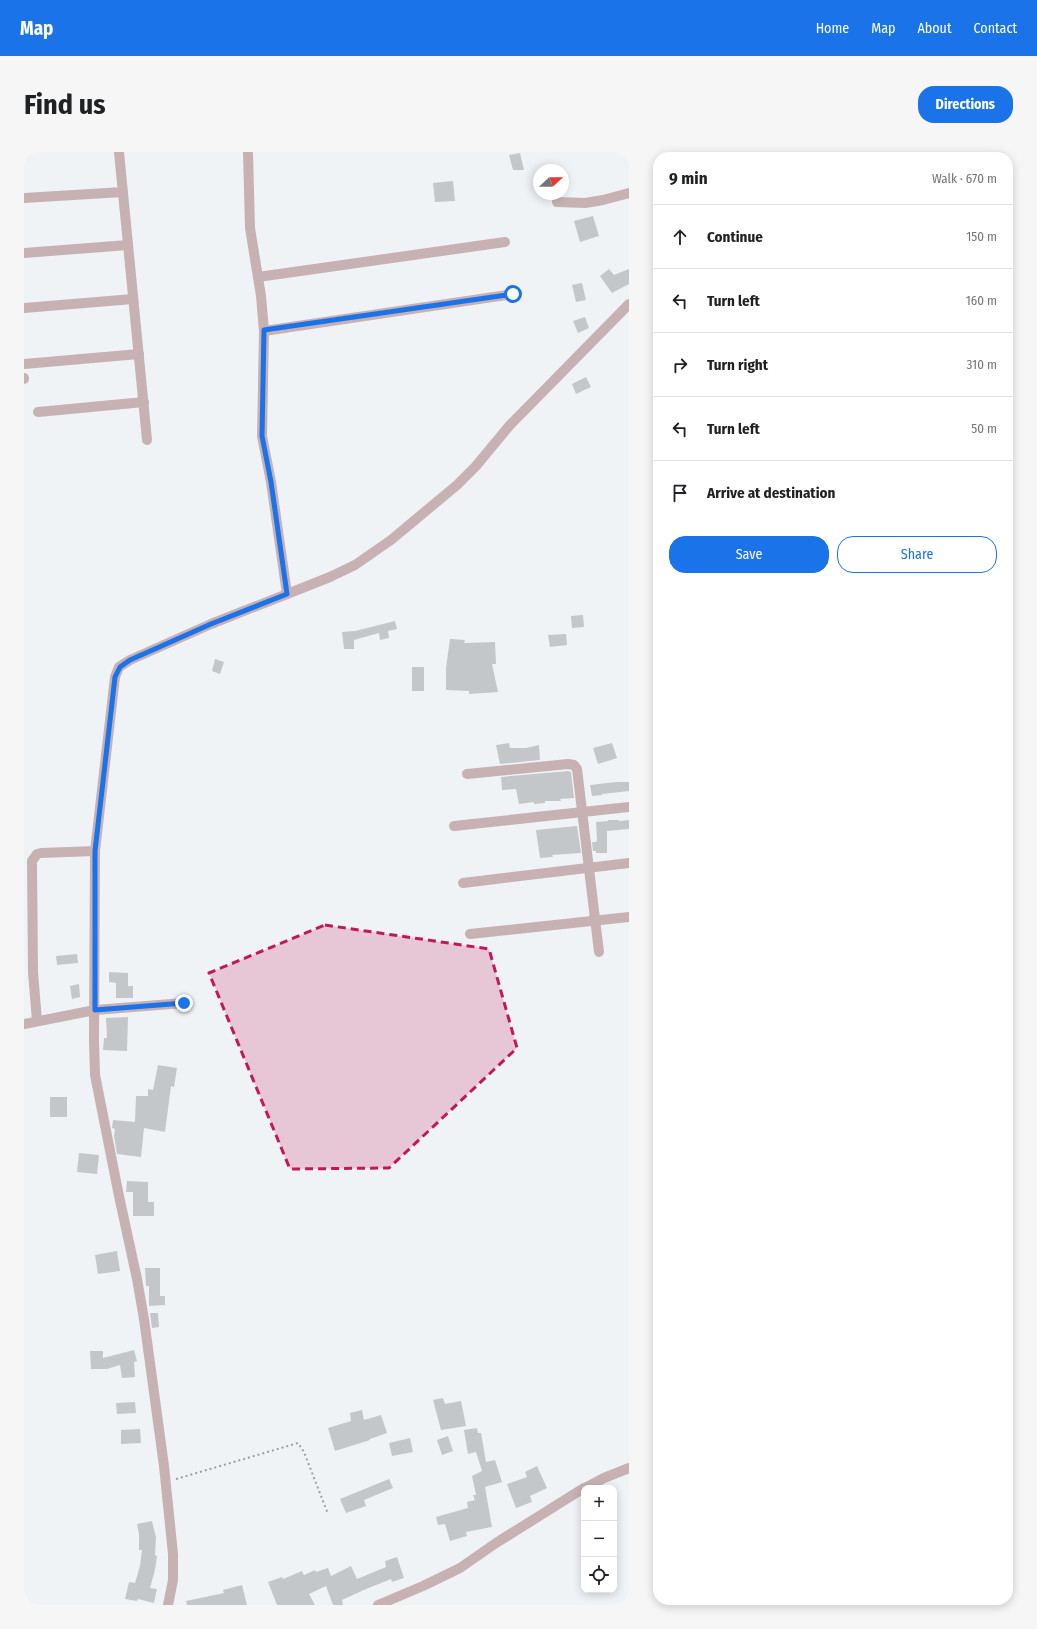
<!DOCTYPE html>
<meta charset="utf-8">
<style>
:root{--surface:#fff;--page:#f6f6f6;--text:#202124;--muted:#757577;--line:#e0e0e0;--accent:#1a73e8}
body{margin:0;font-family:"Fira Sans Condensed",sans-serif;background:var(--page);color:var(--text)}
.controls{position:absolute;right:12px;bottom:12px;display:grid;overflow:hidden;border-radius:8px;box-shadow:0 2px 10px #0003}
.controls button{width:36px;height:36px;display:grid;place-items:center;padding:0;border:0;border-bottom:1px solid var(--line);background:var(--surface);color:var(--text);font:20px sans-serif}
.compass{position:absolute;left:509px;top:12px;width:36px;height:36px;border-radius:50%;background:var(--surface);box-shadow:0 2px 10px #0003;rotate:69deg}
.stop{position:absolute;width:12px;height:12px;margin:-9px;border:3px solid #1a73e8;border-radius:50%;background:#fff}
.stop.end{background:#1a73e8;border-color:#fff;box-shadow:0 1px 4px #0008}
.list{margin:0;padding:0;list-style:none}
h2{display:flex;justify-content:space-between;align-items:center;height:52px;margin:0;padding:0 16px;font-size:17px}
h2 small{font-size:13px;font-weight:400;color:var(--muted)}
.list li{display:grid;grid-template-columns:26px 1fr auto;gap:12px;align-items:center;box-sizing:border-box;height:64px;padding:0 16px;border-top:1px solid var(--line)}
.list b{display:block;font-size:15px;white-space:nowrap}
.list em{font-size:13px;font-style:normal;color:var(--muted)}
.actions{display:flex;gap:8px;padding:12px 16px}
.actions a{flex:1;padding:9px 0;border:1px solid var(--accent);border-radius:16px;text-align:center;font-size:14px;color:var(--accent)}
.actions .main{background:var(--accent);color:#fff}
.icon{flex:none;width:22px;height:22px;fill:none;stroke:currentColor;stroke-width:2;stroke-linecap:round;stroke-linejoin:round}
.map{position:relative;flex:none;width:605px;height:1453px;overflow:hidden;border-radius:16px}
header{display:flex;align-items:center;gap:24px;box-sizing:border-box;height:56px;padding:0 20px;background:var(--accent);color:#fff}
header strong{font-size:19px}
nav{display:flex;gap:22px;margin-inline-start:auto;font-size:14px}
.intro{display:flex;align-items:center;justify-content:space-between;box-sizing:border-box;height:96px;padding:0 24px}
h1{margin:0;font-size:28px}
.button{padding:10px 18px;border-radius:16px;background:var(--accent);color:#fff;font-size:14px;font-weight:700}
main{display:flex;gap:24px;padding:0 24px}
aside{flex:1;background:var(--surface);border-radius:16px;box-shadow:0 2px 10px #0003}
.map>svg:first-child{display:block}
</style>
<header>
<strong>Map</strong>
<nav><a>Home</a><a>Map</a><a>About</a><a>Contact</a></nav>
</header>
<div class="intro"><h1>Find us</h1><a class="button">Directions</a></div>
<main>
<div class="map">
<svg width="605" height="1453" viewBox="0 0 605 1453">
<rect width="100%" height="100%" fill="#f0f3f6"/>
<g fill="#c4c7ca">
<path d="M496,1l4,17h-11l-4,-15z"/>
<path d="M429,29l2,20 -20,1 -2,-19z"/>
<path d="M569,64l6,20 -19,6 -6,-21z"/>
<path d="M585,117l5,6 15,-6v15l-17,9 -12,-17z"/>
<path d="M558,131l4,17 -10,2 -4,-17z"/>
<path d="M561,165l4,11 -11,5 -5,-12z"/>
<path d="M562,225l5,10 -15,7 -4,-10z"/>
<path d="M559,463l1,12 -12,1 -1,-12z"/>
<path d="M371,469l2,8 -9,2 1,7 -9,2 -1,-7 -25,7v9h-10l-2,-17 13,-1z"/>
<path d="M542,482l1,11 -17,2 -2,-12z"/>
<path d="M426,487l15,1 -1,3 31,-1 1,22h-4l6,28 -29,2v-3l-23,-1v-22z"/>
<path d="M191,507l9,3 -4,12 -8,-3z"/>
<rect x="388" y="515" width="12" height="24"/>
<path d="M485,591l1,5h16l13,-3 1,15 -40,4 -4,-19z"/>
<path d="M588,591l5,15 -19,6 -5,-16z"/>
<path d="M544,619l3,1 3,26 -14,1 1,2h-16v2l-11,1v-2l-15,2 -3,-15 -14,1 -1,-13z"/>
<path d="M592,630h13v9l-27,3v1l-10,1 -2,-11z"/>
<path d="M584,668h11v1l10,-1v9l-22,2v22h-11v-2h-3l-1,-9h4l1,-2 -1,-18 12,-1z"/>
<path d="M553,674l4,27 -29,2 1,2 -13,1 -4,-28z"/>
<path d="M53,802l1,9 -21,2 -1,-9z"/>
<path d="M85,820l19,1v13h5v12h-17v-15l-7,-1z"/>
<path d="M55,832l1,13 -8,2 -2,-13z"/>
<path d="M104,865l-1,34 -24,-1 1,-12h3l-1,-20z"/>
<path d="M134,913l19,3 -3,19 -3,-1 -6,46 -21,-4 -3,29 -24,-3 -3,-18 1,-7 -3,-1 1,-8 22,2 1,-26h12v-7l5,1z"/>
<rect x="26" y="945" width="17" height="20"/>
<path d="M55,1001l20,2 -2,19 -20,-2z"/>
<path d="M103,1029l21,1v20h6v14h-21v-24h-7z"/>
<path d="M93,1099l3,20 -22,3 -3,-19z"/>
<path d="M121,1116h15v28h5v9l-16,1v-20h-3z"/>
<path d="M126,1161h8l1,14 -7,1z"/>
<path d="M110,1198l3,11 -3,1 1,15 -13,1 -2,-13 -13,4h-16l-1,-18h13v7z"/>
<path d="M419,1246l2,6 16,-3 5,25 -25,4 -8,-30z"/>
<path d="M111,1250l1,11 -19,1 -1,-11z"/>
<path d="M338,1258l2,10 17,-5 6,18 -17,6v1l-35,11 -7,-23 23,-7 -1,-8z"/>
<path d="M453,1276l1,5h3l5,29 9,-2 7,22 -17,5 7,40 -26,5 1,4 -17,5 -5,-17 -7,1 -2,-8 32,-9 -1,-6 8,-2 -2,-5h3l-4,-19 10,-5 -6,-19 -8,2 -4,-24z"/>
<path d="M116,1277l1,14 -20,1v-14z"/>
<path d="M424,1284l5,15 -11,4 -5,-15z"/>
<path d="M386,1286l3,14 -21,4 -3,-13z"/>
<path d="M513,1314l10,22 -17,8 2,6 -16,6 -9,-24 20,-7 -2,-5z"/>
<path d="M365,1327l4,9 -29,12 2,6 -20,7 -6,-14z"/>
<path d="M128,1369l4,16 -1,18 2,1 -2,14 -5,18 7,1 -3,14 -16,-4 -1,2 -12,-2 4,-17 6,1 5,-17 2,-16h-3v-16l-2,-10z"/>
<path d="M373,1405l7,21 -12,4 -1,-3 -25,10 -24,11 1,5h-10l-7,-19 -17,8 6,11h-38l-9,-23 14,-5 1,2 19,-8 2,4 11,-5 1,2 12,-4 3,8 20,-10 6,13 29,-12 -1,-6z"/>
<path d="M218,1433l5,20h-60l-1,-4 38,-8 -1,-3z"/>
</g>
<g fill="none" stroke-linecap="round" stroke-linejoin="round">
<path stroke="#9c9ea0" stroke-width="2" stroke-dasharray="2 3" stroke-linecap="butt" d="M152,1327l122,-36 6,9 24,62"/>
<g stroke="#c7b1b3" stroke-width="10">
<path d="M95,0l28,288"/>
<path d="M224,0l2,76 11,68 3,35 -2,105 9,46 16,112"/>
<path d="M0,46l99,-6"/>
<path d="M533,50l28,1 18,-3 26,-7"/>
<path d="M0,101l104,-8"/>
<path d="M234,125l247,-35"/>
<path d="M0,156l109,-9"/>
<path d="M240,179l249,-37"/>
<path d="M0,212l115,-10"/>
<path d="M0,226v1"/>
<path d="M14,260l106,-10"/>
<path d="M443,622l101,-10 6,1 3,4 22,183"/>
<path d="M430,674l175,-19"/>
<path d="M439,731l166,-20"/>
<path d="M446,782l159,-17"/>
<path d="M13,869l-4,-49 -1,-111 5,-7 4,-1 54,-2"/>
<path d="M0,872l71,-14 89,-7"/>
<path d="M561,1336l19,-10 25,-10"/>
<path d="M144,1453l5,-25v-26l-9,-88 -20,-147 -7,-40 -18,-83 -24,-121 -1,-34 1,-190 20,-174 4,-10 11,-7 81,-36 119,-47 25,-12 36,-25 66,-55 19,-19 34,-41 119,-121"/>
<path d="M354,1453l45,-19 37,-18 36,-25 88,-55"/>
</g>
</g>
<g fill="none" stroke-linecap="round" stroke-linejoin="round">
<path stroke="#1a73e8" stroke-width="5" d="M160,851l-89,7v-159l20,-174 5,-10 10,-7 81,-36 76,-30 -16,-112 -9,-46 2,-106 249,-36"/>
</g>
<path fill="#c2185b" fill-opacity="0.2" stroke="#c2185b" stroke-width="3" stroke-dasharray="8 5" stroke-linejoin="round" d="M301,773l164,24 28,99 -128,120 -99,1 -81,-196z"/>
</svg>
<div class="controls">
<button>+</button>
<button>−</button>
<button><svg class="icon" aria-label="locate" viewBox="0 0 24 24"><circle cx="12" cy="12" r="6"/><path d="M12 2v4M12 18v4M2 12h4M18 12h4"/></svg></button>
</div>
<svg class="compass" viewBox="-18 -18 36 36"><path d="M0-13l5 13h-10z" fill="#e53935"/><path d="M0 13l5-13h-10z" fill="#757577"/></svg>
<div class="stop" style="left:489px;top:142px"></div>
<div class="stop end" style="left:160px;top:851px"></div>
</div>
<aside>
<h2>9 min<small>Walk · 670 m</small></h2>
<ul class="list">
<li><svg class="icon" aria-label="ahead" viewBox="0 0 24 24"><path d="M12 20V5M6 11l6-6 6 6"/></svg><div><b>Continue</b></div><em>150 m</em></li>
<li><svg class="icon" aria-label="left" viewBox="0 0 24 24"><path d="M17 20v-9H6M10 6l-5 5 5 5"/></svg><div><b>Turn left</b></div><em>160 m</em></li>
<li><svg class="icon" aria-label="right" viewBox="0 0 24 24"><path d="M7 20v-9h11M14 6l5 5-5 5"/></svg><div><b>Turn right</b></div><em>310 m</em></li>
<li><svg class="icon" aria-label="left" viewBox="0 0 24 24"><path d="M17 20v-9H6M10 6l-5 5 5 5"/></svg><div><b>Turn left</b></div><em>50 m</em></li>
<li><svg class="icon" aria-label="arrive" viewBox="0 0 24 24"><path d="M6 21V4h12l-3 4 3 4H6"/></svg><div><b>Arrive at destination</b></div></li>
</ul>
<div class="actions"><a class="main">Save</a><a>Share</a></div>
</aside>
</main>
